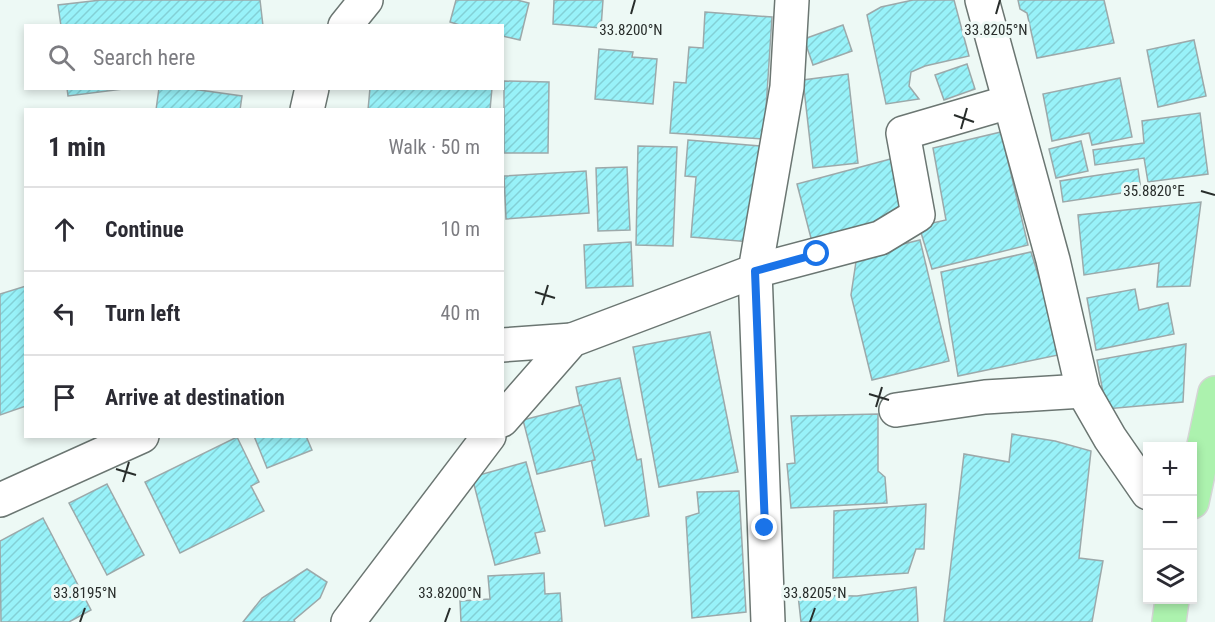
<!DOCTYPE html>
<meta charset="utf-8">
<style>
:root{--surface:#fff;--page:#f2f2f3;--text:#2b2b33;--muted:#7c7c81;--line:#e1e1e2}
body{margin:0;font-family:"Roboto Condensed",sans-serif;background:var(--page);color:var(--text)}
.controls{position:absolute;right:18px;bottom:18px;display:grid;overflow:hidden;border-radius:0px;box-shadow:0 3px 9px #0003}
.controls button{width:54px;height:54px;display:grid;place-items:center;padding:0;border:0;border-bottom:2px solid var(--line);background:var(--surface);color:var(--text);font:30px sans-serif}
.stop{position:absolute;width:18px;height:18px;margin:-14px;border:4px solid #1a73e8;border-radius:50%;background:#fff}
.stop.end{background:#1a73e8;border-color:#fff;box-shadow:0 2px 6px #0008}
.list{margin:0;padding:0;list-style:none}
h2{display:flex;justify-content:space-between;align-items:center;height:78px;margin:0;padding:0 24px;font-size:26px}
h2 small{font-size:20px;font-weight:400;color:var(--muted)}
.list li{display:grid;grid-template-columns:39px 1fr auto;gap:18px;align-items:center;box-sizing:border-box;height:84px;padding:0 24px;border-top:2px solid var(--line)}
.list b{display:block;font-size:22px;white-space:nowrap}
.list em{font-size:20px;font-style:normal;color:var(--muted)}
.icon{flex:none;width:33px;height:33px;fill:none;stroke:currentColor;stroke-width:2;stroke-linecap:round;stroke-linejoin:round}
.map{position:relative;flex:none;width:1215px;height:622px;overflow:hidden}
.search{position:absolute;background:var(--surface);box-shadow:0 3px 9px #0003;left:24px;top:24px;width:480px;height:66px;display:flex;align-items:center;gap:15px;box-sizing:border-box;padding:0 21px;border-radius:0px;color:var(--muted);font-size:22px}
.panel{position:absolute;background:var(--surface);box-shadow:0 3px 9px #0003;left:24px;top:108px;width:480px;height:330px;border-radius:0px}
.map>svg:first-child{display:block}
</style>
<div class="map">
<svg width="1215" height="622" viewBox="0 0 1215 622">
<defs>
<pattern id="building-hatch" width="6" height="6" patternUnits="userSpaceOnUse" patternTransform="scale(1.5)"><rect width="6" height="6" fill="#98f2f9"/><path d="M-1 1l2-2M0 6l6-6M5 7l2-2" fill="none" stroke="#83d0d6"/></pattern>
</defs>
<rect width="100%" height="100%" fill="#edf9f5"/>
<g fill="url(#building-hatch)" stroke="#9ca9aa" stroke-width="1.5">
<path d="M101,0h159l3,26h-202l-3,-21z"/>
<path d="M456,0h61l12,3 -9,37 -18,-4v-10h-39l-13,-4z"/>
<path d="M554,0h49l-2,28 -48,-4z"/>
<path d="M913,0h41l15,56 -44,10 -14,6 -2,14 10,13 -33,5 -19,-89 14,-8z"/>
<path d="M1018,0h86l10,43 -77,15 -10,-45 -7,-4z"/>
<path d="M705,12l67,5 -8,122 -94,-6 4,-51 12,1 3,-36 14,1z"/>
<path d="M843,25l9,26 -39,14 -9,-26z"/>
<path d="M1194,40l12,56 -48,11 -11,-57z"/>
<path d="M599,49l34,3 -1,5 25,2 -4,45 -58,-5z"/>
<path d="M967,64l8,25 -31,11 -9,-25z"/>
<path d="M848,74l10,89 -45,5 -10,-88z"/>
<path d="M1120,78l12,59 -40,8 -3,-12 -37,8 -9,-47z"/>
<path d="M504,81l45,1 -1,71h-44z"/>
<path d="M67,88h64l-63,8z"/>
<path d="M159,88h26l57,8 -2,14h-84z"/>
<path d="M370,88h122l-2,22h-122z"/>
<path d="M1200,113l8,61 -60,8 -4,-24 -49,7 -2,-15 51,-7 -2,-22z"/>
<path d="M1001,132l27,113 -96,24 -13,-43 27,-6 -13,-72z"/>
<path d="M688,140l72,6 -9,96 -60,-5 5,-60 -11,-1z"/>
<path d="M1081,141l7,30 -32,7 -7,-29z"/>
<path d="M638,146l39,1 -4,99 -37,-1z"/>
<path d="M898,157l11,62 -97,23 -15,-58z"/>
<path d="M627,167l3,63 -32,1 -2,-63z"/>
<path d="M1138,169l3,21 -78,12 -3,-21z"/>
<path d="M586,171l3,42 -83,6 -2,-43z"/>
<path d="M1201,202l-11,84 -33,1 2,-24 -75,12 -6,-60z"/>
<path d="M920,240l29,121 -77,19 -21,-85 6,-40z"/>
<path d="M631,242l2,44 -47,2 -2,-43z"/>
<path d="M1031,252l32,102 -105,22 -17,-104z"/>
<path d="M26,286v120l-26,9v-121z"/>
<path d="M1135,289l4,21 29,-7 6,31 -78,16 -9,-52z"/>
<path d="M710,332l28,140 -79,15 -26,-140z"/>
<path d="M1186,344l-3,58 -77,7 -9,-49z"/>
<path d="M620,378l17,82 4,-1 8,57 -44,10 -29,-139z"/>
<path d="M581,405l14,55 -58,14 -14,-54z"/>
<path d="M878,414v57l7,6 2,26 -96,5 -4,-44 8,-1 -4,-47z"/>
<path d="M1012,434l43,7 36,10 -12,107 24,3 -11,61h-148l20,-168 45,8z"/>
<path d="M254,436h52l6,14 -45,18z"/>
<path d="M237,437l22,45 -8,4 13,25 -84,42 -35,-71z"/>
<path d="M526,462l19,69 -10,2 5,20 -45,12 -23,-88z"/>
<path d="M107,484l37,71 -37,20 -38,-72z"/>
<path d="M739,491l7,121 -54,6 -6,-101 13,-4 -2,-21z"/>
<path d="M926,504l-2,45h-8l-8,24 -75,5 1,-67z"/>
<path d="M43,518l48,92 -22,12h-68l-1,-81z"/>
<path d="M307,569l20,13 -7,16 -26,22 1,2h-52l19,-24z"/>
<path d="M544,573l1,21 15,-1 2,29h-101l-1,-21 30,-2 -2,-23z"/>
<path d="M916,587l2,35h-117l-3,-27 59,1z"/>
</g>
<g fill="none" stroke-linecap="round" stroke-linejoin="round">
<defs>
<g id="minor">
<path d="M982,0l71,260 30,131 27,47 38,55"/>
<path d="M345,26l21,-26"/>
<path d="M307,110l5,-22"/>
<path d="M896,410l89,-13 98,-6"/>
<path d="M768,622l-13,-351 125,-33 38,-23 -15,-82 106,-31"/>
</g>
<g id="tertiary">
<path d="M502,345l70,-5"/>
<path d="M502,420l70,-80 183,-69 32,-184 5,-87"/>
<path d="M0,500l142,-64"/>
<path d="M348,622l141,-186"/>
</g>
<g id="trunk">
<path d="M1192,502l23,-109"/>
<path d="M1169,622l3,-22"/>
</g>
</defs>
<use href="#minor" stroke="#6b7672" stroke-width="36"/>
<use href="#tertiary" stroke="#6b7672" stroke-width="36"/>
<use href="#trunk" stroke="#d4d5d5" stroke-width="36"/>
<use href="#minor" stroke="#fff" stroke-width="33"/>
<use href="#tertiary" stroke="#fff" stroke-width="33"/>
<use href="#trunk" stroke="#acf2ae" stroke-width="33"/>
</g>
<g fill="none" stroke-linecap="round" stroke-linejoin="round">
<path stroke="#1a73e8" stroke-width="8" d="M765,528l-10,-257 62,-17"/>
</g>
<path fill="none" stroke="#282d2b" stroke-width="2" d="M631,14l4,-14M996,14l4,-14M954,115l20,7M961,129l6,-21M1201,191l14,4M535,292l20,6M542,305l6,-20M869,394l20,6M876,407l6,-20M116,469l20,6M123,482l6,-20M80,622l5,-14M445,622l5,-14M810,622l5,-14"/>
<g font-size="15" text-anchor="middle" fill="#282d2b" stroke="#edf9f5" stroke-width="6" stroke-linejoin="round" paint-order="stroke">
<text x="631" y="35">33.8200°N</text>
<text x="996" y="35">33.8205°N</text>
<text x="1154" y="196">35.8820°E</text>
<text x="85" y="598">33.8195°N</text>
<text x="450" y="598">33.8200°N</text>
<text x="815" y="598">33.8205°N</text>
</g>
</svg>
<div class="controls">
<button>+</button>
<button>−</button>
<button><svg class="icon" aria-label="layers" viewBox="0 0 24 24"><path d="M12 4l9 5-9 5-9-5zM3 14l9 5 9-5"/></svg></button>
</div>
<div class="stop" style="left:817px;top:254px"></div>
<div class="stop end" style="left:765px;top:528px"></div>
<div class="search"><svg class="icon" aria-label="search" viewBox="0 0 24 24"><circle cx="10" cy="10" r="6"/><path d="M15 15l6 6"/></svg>Search here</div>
<section class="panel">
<h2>1 min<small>Walk · 50 m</small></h2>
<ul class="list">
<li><svg class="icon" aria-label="ahead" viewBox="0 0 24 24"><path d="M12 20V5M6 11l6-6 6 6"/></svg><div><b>Continue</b></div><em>10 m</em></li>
<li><svg class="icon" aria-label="left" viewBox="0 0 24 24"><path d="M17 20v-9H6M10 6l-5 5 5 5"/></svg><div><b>Turn left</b></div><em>40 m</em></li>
<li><svg class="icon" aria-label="arrive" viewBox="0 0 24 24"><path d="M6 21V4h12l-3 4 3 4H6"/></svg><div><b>Arrive at destination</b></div></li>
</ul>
</section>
</div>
